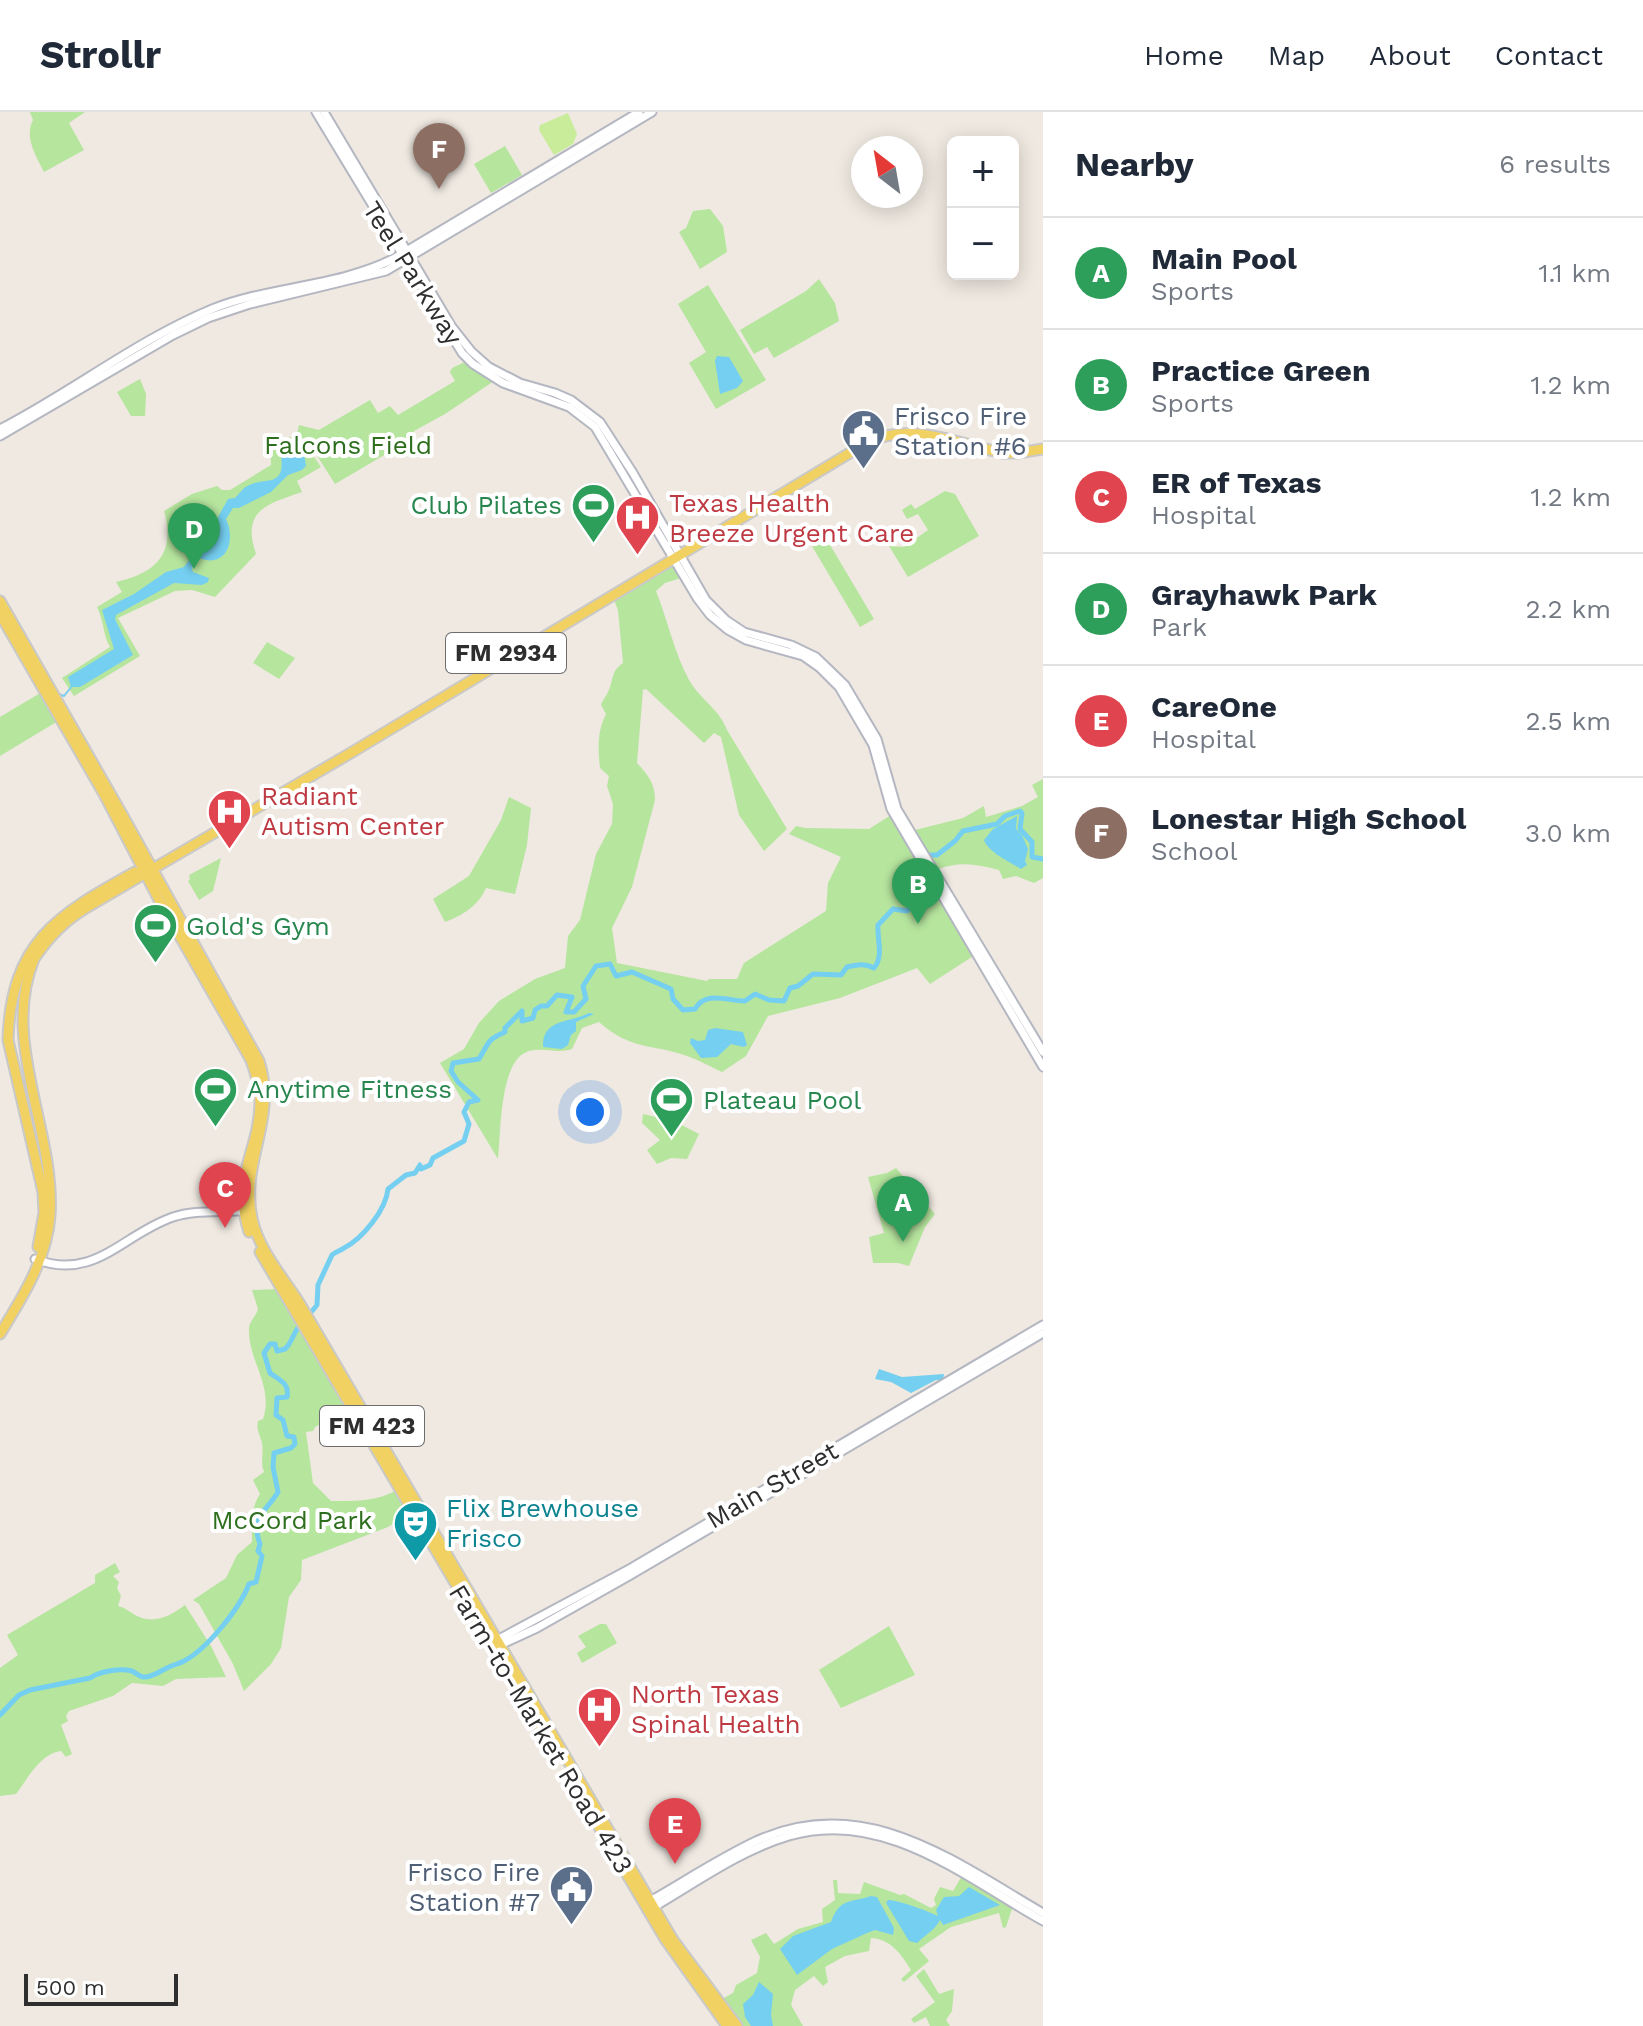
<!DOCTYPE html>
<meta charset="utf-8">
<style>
:root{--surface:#fff;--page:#f6f6f7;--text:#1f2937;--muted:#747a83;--line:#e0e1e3;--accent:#d93025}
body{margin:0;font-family:"Work Sans",sans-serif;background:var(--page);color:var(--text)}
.controls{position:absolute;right:24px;top:24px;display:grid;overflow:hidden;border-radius:12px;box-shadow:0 4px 20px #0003}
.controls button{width:72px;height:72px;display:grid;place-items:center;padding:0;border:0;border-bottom:2px solid var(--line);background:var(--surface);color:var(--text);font:40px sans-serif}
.compass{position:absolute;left:851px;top:24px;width:72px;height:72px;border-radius:50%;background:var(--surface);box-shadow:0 4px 20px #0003;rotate:329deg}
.scale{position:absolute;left:24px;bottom:20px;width:154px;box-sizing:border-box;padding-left:8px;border:4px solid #2e2e2e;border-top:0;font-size:22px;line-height:28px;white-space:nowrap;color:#2e2e2e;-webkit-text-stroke:6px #fff;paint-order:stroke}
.you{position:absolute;left:590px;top:1000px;width:28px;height:28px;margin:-20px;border:6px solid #fff;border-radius:50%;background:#1a73e8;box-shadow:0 0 0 12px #1a73e833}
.badge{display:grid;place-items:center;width:52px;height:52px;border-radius:50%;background:var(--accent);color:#fff;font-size:26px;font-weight:700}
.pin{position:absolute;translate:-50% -66px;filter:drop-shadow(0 2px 4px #0008)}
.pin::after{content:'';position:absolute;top:42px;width:28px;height:24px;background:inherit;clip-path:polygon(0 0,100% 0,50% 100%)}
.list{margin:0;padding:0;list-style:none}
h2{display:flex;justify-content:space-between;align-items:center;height:104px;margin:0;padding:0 32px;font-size:34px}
h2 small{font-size:26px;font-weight:400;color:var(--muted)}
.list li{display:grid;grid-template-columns:52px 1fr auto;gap:24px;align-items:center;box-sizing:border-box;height:112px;padding:0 32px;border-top:2px solid var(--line)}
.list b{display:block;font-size:30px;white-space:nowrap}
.list p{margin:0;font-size:26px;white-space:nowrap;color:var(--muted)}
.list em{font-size:26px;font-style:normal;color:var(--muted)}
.map{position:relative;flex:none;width:1043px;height:1914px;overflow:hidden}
header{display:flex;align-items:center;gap:48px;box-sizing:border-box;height:112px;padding:0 40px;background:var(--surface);border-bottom:2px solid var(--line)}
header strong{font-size:38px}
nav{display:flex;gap:44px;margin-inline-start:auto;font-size:28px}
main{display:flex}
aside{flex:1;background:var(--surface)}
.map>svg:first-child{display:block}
</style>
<header>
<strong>Strollr</strong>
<nav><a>Home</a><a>Map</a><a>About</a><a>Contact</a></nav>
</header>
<main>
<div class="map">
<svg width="1043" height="1914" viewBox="0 0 1043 1914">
<rect width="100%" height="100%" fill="#efe9e1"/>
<g fill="#b6e59e">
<path d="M30,0h55l-16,11 15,27 -40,22c-8,-16 -20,-35 -11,-52z"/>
<path d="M505,34l17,29 -31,18 -17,-29z"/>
<path d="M710,97l13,17 4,26 -27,17 -21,-37 7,-4 7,-17z"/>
<path d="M819,167l16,24 4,18 -65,37 -7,-11 -13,7 -14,-24 66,-39z"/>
<path d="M708,173l58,95 -50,29 -27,-46 17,-11 -28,-48z"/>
<path d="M467,249l27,20 -49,33 -31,17 1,12 -17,4 -63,37 -26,-41 -12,-9 2,-9 20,5 51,-30 8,13 12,-7 8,9 57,-34 -5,-9 2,-4z"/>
<path d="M140,267l6,15 -1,22h-14l-14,-24z"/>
<path d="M294,325l14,11 13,19 -24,14 5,11c-35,12 -61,18 -46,62l-41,43 -23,-7 -17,1 -57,27 22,38 -66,40 -12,-18 48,-31c-7,-11 -6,-27 -13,-40l25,-15 -6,-10c40,-9 60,-28 48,-71l28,-17 25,-8 5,4h8l41,-25 -1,-27z"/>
<path d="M945,379l10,3 24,42 -71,41 -19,-31 15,1 24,-17 -10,-16 -11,5 -5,-9 9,-6 4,5z"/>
<path d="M820,416l54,91 -14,8 -54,-91z"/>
<path d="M673,452l8,14 -16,5 -9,8c12,30 18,61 33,89 11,19 31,30 38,50l60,99 -23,22 -25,-36 -18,-78 -7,-4 -10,10 -58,-54 -3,1 -6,73c11,12 18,20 18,37l-23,87 -20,41 5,35 90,18 2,-2h28l7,-16 82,-52 2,-28 13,-26 -52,-23 7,-8 9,2 64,1 22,-14 84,140 -45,29 -13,-16 -77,30 -72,18 -22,40 -24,16c-11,-5 -23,-12 -35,-16 -37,-13 -55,-5 -88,-34l-17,6 -10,21c-15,5 -29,-2 -43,2 -30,8 -28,83 -31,108l-58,-96 24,-14 15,-26 20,-22 36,-22 30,-11 3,-32 12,-16 16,-66 16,-30 1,-20 -6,-18 2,-10 -9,-8c-2,-20 -3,-36 6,-54l-5,-9c1,-4 4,-7 6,-11 7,-12 3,-23 16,-31l-5,-53 -4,-10z"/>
<path d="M267,530l28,16 -16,21 -26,-16z"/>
<path d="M42,580l16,29 -58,35v-39z"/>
<path d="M1043,667v99l-9,5 -18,-7 -13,3 -4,-9c-21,-6 -40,-9 -61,-1l-23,-39 48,-12 21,-12 2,11 36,-11 16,-9 -6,-12z"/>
<path d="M509,685l22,11 -4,37 -12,49 -29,-6c-7,17 -24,28 -41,34l-12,-23 36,-23 32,-56z"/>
<path d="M221,746l-8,33 -14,9 -11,-19 2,-2 -1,-4z"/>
<path d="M643,1002l31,7 25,13 -12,25 -16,-1 -14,6 -10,-14 13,-10 -18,-17z"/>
<path d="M896,1056l39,46 -10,13 -16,39 -11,-3h-25l-4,-26 15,-4 -16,-56 19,-4z"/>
<path d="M279,1177l70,118 -34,20 -2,4 -7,1 7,51 18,18c22,0 44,1 64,-10l13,23 -20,13 -86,33 -1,20 -12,17 -8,51 -10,16 -27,27 -11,-27 -34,-60 -6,-4 33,-22 11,-23 15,-13c0,-17 -2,-33 8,-48l-7,-14 11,-8c-4,-9 0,-19 -2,-29 -2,-9 -6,-13 -4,-22l5,-2c11,-31 -14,-58 -14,-88 -1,-9 7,-14 9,-22l-6,-19z"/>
<path d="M115,1451l5,9 -7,4 6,6 -2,6 4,8 -3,10c9,2 15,9 24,12 16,5 31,-4 43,-13l26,41 15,31 -50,2 -13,7 -31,-3 -19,13 -44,15 -3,5 2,5 -7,4 11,29 -6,3 -5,-6c-21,3 -33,27 -45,43l-16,2v-128l18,-13 -11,-20 88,-52v-8z"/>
<path d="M600,1512h6l11,19 -35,20 -5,-10 9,-6 -8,-11z"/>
<path d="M889,1514l26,49 -74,33 -22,-38z"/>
<path d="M962,1764l51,30 -7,21 -3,1 -4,-15 -48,14 -32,22 10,12 -25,21 -3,-3 10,-9c-10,-16 -20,-31 -40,-32l-2,13 -24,5 -20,11 3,15 -5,4 -9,-10 -19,14 -4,15 12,21h-65l-15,-23 1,-5 9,-5 3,-8 21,-12 3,-16 -9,-17 15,-7 8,11 24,-15 25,-7 -1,-13 13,-9 -2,-20h4l1,13 22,1 4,-12 36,13 4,-1 27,14 5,-3 -2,-6 6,-12 13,4z"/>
<path d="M924,1857l15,25 15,-5 -2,22 -6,9 4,6h-20l-4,-9 -12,6 -3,-4 24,-17 -19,-26z"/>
</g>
<path fill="#c9ec9a" d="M568,1l9,21 -4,10 -19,11 -15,-25 1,-5z"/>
<g fill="#75cff0">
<path d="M717,244l12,1 14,24 -6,7 -17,6 -5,-33z"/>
<path d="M294,334l10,7 2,13 -4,4 -14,5 -17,17 -32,16h-6l-7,11c10,21 1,50 -27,39l-7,10 1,4 16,6 -1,4 -6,3 -28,-2 -58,32 -1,4 18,36 -53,32h-9l-3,-10 46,-28 -12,-39 32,-16 32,-22 18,-5 13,-18 17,-8 5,-10 -1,-14 10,-18 7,-1c3,-3 6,-7 9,-10 19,-14 42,4 37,-34z"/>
<path d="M1017,704l-1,13 6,6 6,14 -3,12 2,4 -6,4c-11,-7 -33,-17 -37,-29l9,-11z"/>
<path d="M589,901l5,1 -18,8v9l-5,4 -3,10 -6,4 -19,-2c-1,-29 28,-24 46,-34z"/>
<path d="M715,916l28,4 4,13 -3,2 -13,-3 -14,13 -16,1 -11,-15 1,-5 7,3 7,-1 3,-10z"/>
<path d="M879,1257l23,8 42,-3 -1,7 -7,-1 -25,13 -20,-11 -16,-3z"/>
<path d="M969,1775l31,18 -57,20 -3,-5c-4,9 -16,16 -23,23l-8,-2 -23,-38 2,-3c7,-1 43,12 50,16l-2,-6 8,-13 15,-1z"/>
<path d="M871,1784l6,1 17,31 -1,7 -18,-5 -8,3 -35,16 -35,26 -17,-26 13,-13 38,-14c9,-24 18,-19 40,-26z"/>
<path d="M759,1870l14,12 -2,21 2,11h-22l-6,-9 -2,-13 10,-9z"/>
</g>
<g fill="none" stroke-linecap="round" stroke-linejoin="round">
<path stroke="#75cff0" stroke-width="2" d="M59,582l5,2 8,-10"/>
<g stroke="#75cff0" stroke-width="5">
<path d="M308,1204l9,-11 1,-20 14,-30c3,-3 8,-4 12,-7 18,-9 42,-38 44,-59l18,-14 9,-2 5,-8 1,4 9,-4 3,-7 31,-17 5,-17 -5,-12 5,-10 9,-2 -20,-18 -7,-11 2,-8 26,-4c11,-18 8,-19 26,-27v-4l17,-17v10l11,-3 2,-8 6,-4h6l10,-11 15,2 -6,15h8l12,-13 -3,-13 13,-20 14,-2 6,12 16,-4 39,17 2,10 10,11 12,-1c11,-19 32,-8 50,-8l10,-7 14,6 15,1 6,-13 8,-2 15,-12 28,1 6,-8c10,-2 17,-4 27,1 10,-12 3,-28 4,-43l15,-16 14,2c9,-10 7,-21 9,-33 2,-9 8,-16 13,-23h8l18,-14 8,-10 34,-7 8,-8 15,-5 2,2 -2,16 12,13v15l11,2"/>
<path d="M0,1603l19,-20 11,-5 60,-12c10,-7 30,-10 42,-7 4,2 7,5 11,6 9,1 17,-6 24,-9 5,-3 12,-4 17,-7 23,-12 56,-53 65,-77l7,-2 6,-26 -4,-5 2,-7c-10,-27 6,-32 18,-52l-5,-25 1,-14 17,-5 4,-4 -1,-7 -7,-1 -4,-16 -7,-5 1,-17 10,-1c3,-14 -8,-17 -17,-24l-6,-20 6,-9h5l2,7 8,-2c8,-7 8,-18 17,-26"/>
</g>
<defs>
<g id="secondary">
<path d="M316,0l146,241 11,11 30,19 66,24 26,20 102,171 13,17 18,15 18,10 57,16 17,12 19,19 34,58 18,64 152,258"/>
<path d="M324,0l128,215 19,24 18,16 31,16 35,10 16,7 29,22 33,51 73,127 20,20 18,12 47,13 25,12 29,28 32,54 20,70 146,243"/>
<path d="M0,317c72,-37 137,-89 212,-120 58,-23 125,-22 181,-50l246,-147"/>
<path d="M0,324l173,-101 35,-17 42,-14 136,-33 266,-159"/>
<path d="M35,1147c59,23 88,-25 138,-42 23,-8 51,-4 75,-7"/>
<path d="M497,1528l134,-72 412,-243"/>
<path d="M500,1533l37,-17 92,-52 414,-243"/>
<path d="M650,1789c35,-20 70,-43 106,-60 108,-50 197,20 287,72"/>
<path d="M654,1795c43,-25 87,-57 135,-71 94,-28 177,42 254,85"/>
</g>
<g id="primary">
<path d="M0,489l123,215 136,245c19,59 -19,100 -7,157 6,31 31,59 48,86l373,636 64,86"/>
<path d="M0,502l104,180 54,104 93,162c5,14 9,28 9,43 -1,50 -29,72 -11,129"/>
<path d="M38,1135l6,-34 -1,-21 -35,-152c3,-98 49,-125 127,-168"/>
<path d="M260,1140l293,497"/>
<path d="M0,1222c22,-36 47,-75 50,-118 6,-85 -50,-174 -16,-257 14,-21 30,-38 52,-51l268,-157 514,-309c46,-21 89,2 135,11h15l25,-4"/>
<path d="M569,1664l96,163 62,87"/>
</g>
</defs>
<use href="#secondary" stroke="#b4b7c1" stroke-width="11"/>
<use href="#primary" stroke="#c9c9c9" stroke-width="13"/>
<use href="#secondary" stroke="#fff" stroke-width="7"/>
<use href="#primary" stroke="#f2d163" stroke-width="9"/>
</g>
<defs>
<symbol id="civic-pin" viewBox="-11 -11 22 30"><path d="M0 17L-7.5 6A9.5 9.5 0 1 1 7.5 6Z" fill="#5c6f8a" stroke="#fff"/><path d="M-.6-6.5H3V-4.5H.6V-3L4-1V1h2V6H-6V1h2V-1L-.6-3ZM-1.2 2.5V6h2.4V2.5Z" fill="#fff"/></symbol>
<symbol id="stadium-pin" viewBox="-11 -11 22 30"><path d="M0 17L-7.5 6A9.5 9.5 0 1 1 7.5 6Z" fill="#2e9e5b" stroke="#fff"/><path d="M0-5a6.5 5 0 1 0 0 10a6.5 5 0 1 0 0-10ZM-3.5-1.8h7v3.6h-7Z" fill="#fff"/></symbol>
<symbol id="hospital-pin" viewBox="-11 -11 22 30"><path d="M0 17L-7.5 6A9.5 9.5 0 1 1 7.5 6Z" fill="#e0444e" stroke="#fff"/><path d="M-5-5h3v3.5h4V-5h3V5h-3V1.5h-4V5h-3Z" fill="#fff"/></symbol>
<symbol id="theatre-pin" viewBox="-11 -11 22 30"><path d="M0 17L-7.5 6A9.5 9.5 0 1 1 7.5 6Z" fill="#0f9aa8" stroke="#fff"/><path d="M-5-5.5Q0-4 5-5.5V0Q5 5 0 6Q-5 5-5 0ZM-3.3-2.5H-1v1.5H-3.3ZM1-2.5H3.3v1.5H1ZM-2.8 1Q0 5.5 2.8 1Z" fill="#fff"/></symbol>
</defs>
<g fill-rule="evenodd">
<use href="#civic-pin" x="838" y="294" width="51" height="69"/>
<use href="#stadium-pin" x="568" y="368" width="51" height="69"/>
<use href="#hospital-pin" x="612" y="380" width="51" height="69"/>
<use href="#hospital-pin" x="204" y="674" width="51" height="69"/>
<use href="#stadium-pin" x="130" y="788" width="51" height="69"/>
<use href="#stadium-pin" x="190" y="952" width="51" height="69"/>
<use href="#stadium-pin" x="646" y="962" width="51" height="69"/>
<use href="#theatre-pin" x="390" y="1386" width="51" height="69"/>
<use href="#hospital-pin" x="574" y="1572" width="51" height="69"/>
<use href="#civic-pin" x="546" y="1750" width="51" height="69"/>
</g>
<g text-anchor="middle" stroke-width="8" stroke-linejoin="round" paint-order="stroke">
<g fill="#fff" stroke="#6d6d6d" stroke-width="2">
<rect x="446" y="521" width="120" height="40" rx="6"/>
<rect x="320" y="1294" width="104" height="40" rx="6"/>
</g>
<g font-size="24" font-weight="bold" fill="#2e2e2e">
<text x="506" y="549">FM 2934</text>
<text x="372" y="1322">FM 423</text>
</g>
<g font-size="26" fill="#2e2e2e" stroke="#fff">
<text transform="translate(413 161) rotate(58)" y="9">Teel Parkway</text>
<text transform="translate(772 1373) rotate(-30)" y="9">Main Street</text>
<text transform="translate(541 1617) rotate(59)" y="9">Farm-to-Market Road 423</text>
</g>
<g font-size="26" fill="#4e5e75" stroke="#fff" text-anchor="start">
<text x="894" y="313">Frisco Fire<tspan x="894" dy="30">Station #6</tspan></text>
<text x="540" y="1769" text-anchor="end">Frisco Fire<tspan x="540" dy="30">Station #7</tspan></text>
</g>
<g font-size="26" fill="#2c6e1b" stroke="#fff">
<text x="348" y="342">Falcons Field</text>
<text x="292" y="1417">McCord Park</text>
</g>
<g font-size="26" fill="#be3a42" stroke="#fff" text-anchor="start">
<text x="669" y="400">Texas Health<tspan x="669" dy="30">Breeze Urgent Care</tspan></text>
<text x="261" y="693">Radiant<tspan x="261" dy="30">Autism Center</tspan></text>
<text x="631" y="1591">North Texas<tspan x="631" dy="30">Spinal Health</tspan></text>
</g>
<g font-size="26" fill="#27864d" stroke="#fff" text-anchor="start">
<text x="562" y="402" text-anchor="end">Club Pilates</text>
<text x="186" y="823">Gold's Gym</text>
<text x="247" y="986">Anytime Fitness</text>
<text x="703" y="997">Plateau Pool</text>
</g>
<g font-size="26" fill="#0d838f" stroke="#fff" text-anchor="start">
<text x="446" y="1405">Flix Brewhouse<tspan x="446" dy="30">Frisco</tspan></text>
</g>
</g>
</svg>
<div class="controls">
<button>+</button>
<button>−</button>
</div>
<svg class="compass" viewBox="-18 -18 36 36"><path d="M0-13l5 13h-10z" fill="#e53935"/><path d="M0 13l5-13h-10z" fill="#747a83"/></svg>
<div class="scale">500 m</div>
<div class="you"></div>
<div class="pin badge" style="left:903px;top:1130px;background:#2e9e5b">A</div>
<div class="pin badge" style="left:918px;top:812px;background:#2e9e5b">B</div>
<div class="pin badge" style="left:225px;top:1116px;background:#e0444e">C</div>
<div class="pin badge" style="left:194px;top:457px;background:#2e9e5b">D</div>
<div class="pin badge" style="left:675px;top:1752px;background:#e0444e">E</div>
<div class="pin badge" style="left:439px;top:77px;background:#8d6e63">F</div>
</div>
<aside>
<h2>Nearby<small>6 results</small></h2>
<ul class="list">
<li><span class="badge" style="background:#2e9e5b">A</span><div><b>Main Pool</b><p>Sports</p></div><em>1.1 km</em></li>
<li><span class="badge" style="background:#2e9e5b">B</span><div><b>Practice Green</b><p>Sports</p></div><em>1.2 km</em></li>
<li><span class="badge" style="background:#e0444e">C</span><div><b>ER of Texas</b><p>Hospital</p></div><em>1.2 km</em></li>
<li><span class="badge" style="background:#2e9e5b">D</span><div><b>Grayhawk Park</b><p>Park</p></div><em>2.2 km</em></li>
<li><span class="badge" style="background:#e0444e">E</span><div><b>CareOne</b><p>Hospital</p></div><em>2.5 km</em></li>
<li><span class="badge" style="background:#8d6e63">F</span><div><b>Lonestar High School</b><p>School</p></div><em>3.0 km</em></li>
</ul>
</aside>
</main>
